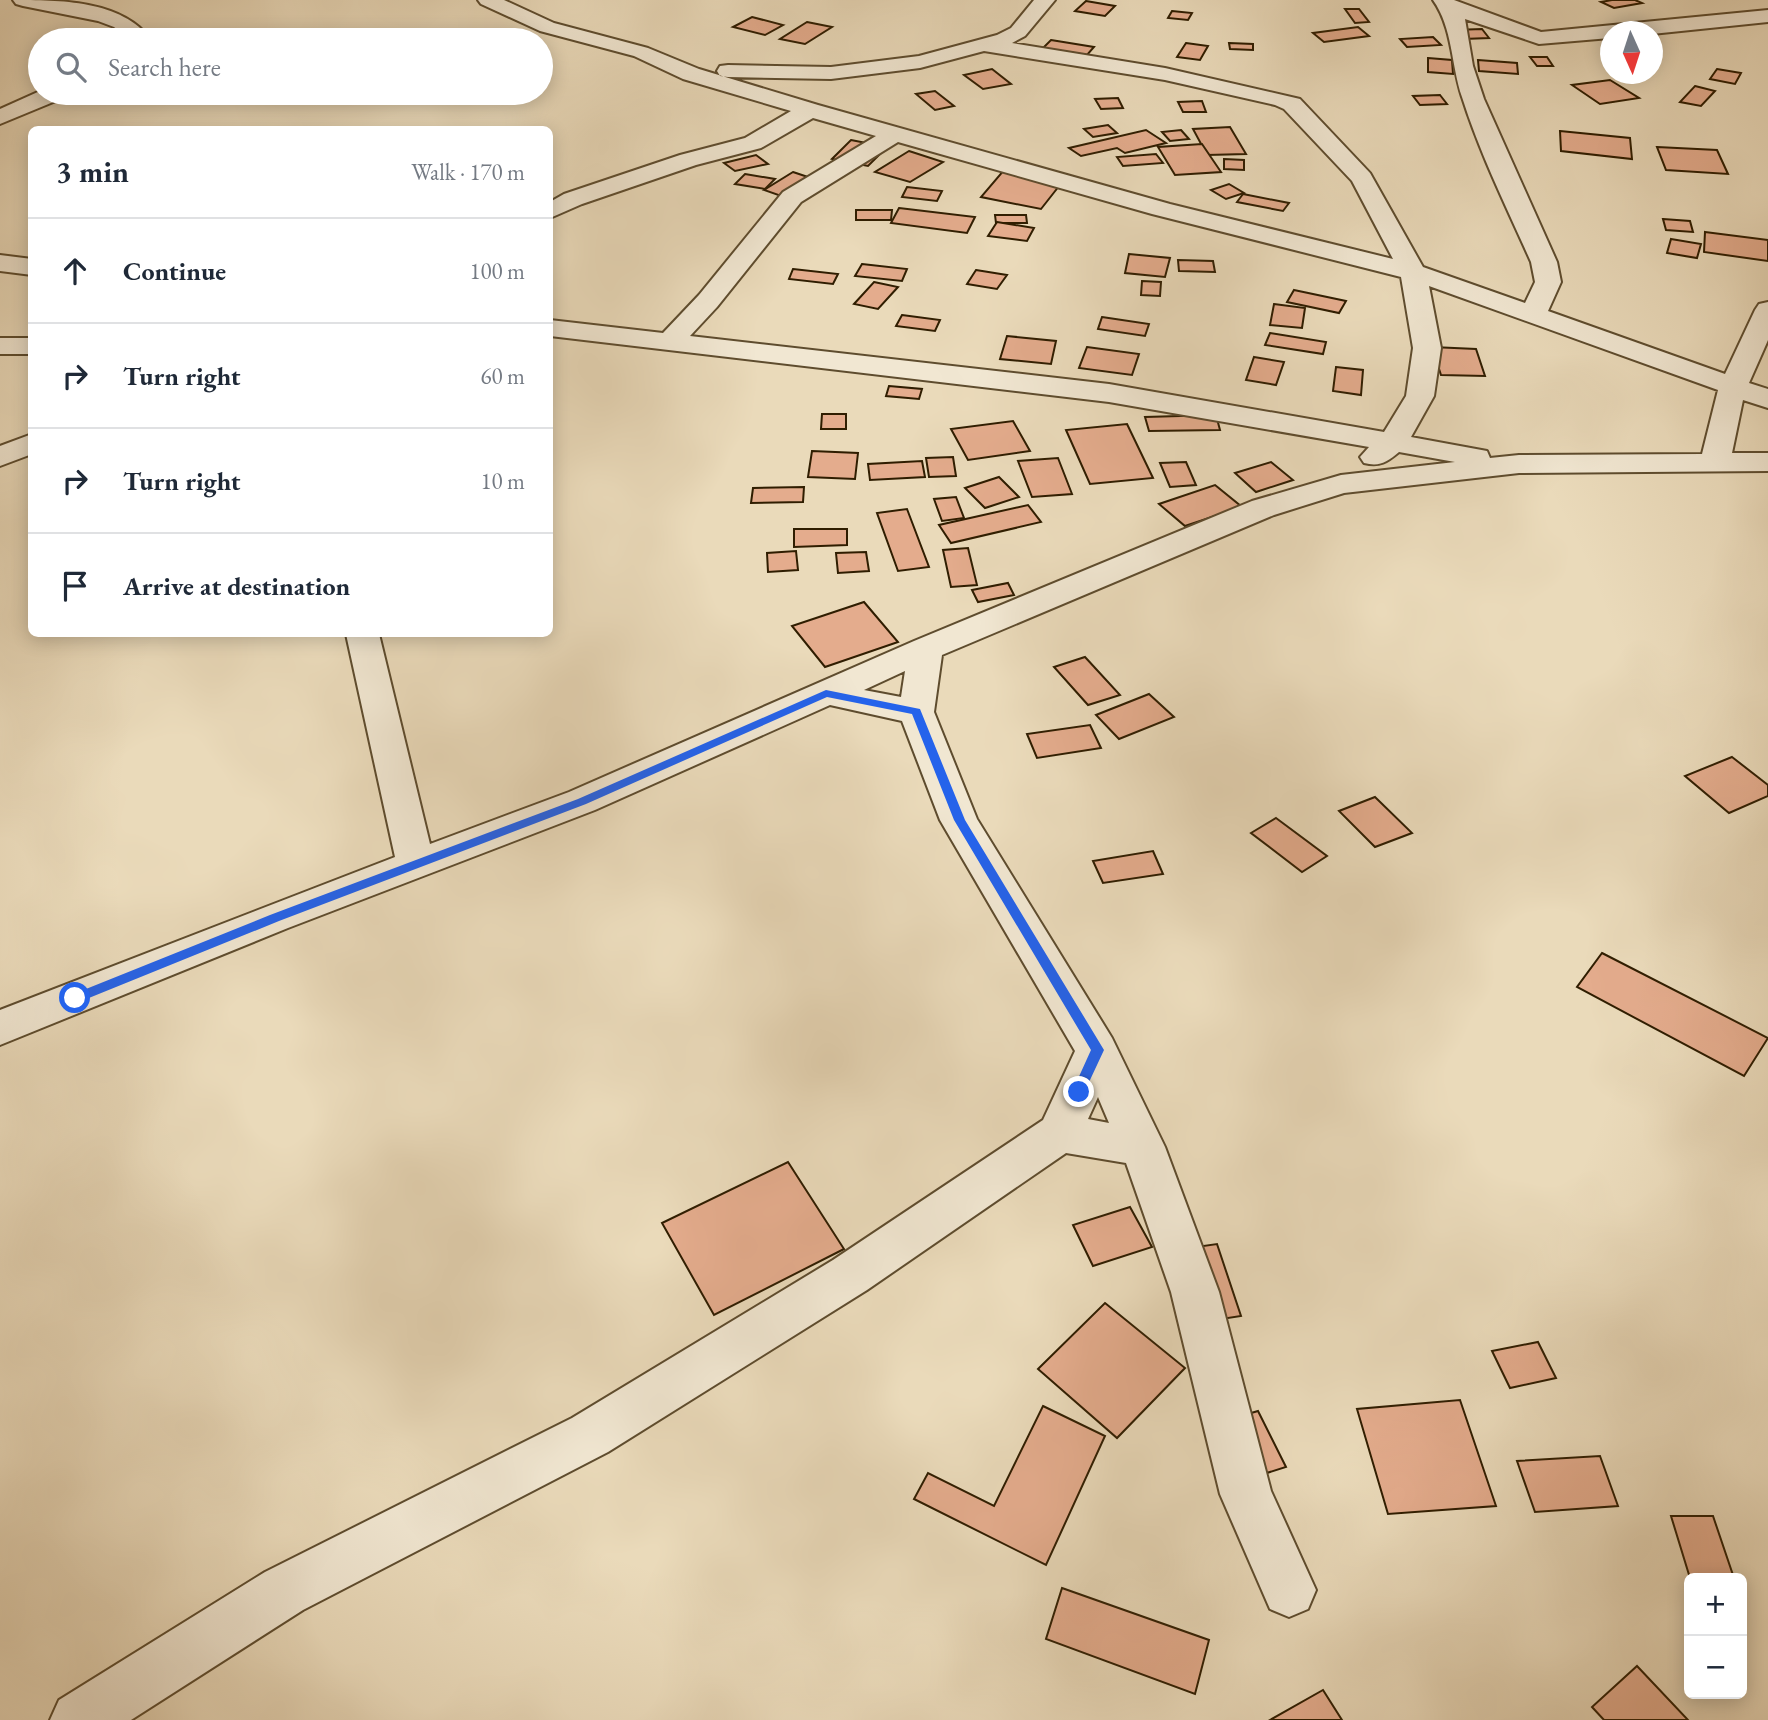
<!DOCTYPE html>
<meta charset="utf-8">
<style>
:root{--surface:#fff;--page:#f6f6f7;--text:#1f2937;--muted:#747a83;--line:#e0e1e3}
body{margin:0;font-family:"EB Garamond",serif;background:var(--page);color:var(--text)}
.controls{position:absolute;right:21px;bottom:21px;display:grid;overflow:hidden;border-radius:10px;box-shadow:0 4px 18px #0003}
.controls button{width:63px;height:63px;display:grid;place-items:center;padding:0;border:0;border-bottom:2px solid var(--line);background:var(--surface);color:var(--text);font:35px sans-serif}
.compass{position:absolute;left:1600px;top:21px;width:63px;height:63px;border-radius:50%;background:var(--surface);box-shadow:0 4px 18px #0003;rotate:177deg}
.stop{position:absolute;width:21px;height:21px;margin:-16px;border:5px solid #2563eb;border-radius:50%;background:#fff}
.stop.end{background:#2563eb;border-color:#fff;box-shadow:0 2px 7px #0008}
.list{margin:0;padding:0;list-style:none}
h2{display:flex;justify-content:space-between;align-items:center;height:91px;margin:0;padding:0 28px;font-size:30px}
h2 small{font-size:23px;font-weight:400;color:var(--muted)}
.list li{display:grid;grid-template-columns:46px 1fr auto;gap:21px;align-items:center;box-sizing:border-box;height:105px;padding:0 28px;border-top:2px solid var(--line)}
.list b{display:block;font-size:26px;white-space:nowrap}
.list em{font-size:23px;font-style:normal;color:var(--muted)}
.icon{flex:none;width:38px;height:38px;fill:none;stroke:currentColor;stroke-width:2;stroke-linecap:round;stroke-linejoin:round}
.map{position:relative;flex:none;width:1768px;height:1720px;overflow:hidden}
.search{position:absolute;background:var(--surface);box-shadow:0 4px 18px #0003;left:28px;top:28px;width:525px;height:77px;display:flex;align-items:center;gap:18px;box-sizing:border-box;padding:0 24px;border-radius:38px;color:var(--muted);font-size:26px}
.panel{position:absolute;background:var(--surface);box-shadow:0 4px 18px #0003;left:28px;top:126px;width:525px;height:511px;border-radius:10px}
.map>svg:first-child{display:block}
</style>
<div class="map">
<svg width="1768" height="1720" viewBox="0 0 1768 1720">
<rect width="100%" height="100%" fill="#eadaba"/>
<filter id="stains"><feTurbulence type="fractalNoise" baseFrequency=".00286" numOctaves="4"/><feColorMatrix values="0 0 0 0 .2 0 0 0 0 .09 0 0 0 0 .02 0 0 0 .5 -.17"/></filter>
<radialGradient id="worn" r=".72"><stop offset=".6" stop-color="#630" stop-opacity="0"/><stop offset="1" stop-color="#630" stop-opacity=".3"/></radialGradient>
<g fill="#e4ac8d" stroke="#2f1d00" stroke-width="2">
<path d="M1612,0h23l7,3 -28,5 -13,-6z"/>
<path d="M1086,1l29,5 -10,10 -30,-5z"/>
<path d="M1345,9h14l10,13 -14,1z"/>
<path d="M1172,11l20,2 -4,7 -20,-2z"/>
<path d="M752,17l31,8 -18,10 -32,-8z"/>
<path d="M807,22l25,5 -27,17 -25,-5z"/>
<path d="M1358,27l11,9 -45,6 -11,-9z"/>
<path d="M1482,29l7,9 -26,1 -8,-9z"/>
<path d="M1433,37l8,8 -34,2 -7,-8z"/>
<path d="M1051,40l43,7 -7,8 -44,-7z"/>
<path d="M1186,43l22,3 -8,14 -23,-3z"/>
<path d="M1229,43l24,1v6l-23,-1z"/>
<path d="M1530,57h17l6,9h-16z"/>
<path d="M1428,58l24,2 1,14 -25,-2z"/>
<path d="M1478,60l39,3 1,11 -39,-3z"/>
<path d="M992,69l19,15 -28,5 -19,-14z"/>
<path d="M1717,69l24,4 -6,11 -25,-5z"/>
<path d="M1610,80l29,18 -39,6 -28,-19z"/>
<path d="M1695,86l20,5 -14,15 -21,-4z"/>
<path d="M935,91l19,15 -19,4 -19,-16z"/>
<path d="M1440,95l7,9 -27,1 -7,-9z"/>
<path d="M1118,98l5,10 -22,1 -6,-10z"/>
<path d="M1202,101l4,11h-23l-5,-10z"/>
<path d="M1108,125l9,8 -24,4 -9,-8z"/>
<path d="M1230,127l16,27 -39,1 -14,-26z"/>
<path d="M1146,130l20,13 -41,10 -8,-5 -36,8 -12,-8z"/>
<path d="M1181,130l8,9 -19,2 -8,-9z"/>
<path d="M1560,131l70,7 2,21 -71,-8z"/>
<path d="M851,140l36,7 -19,19 -36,-7z"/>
<path d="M1202,144l19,28 -46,3 -17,-28z"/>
<path d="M1657,147l60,3 11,24 -62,-4z"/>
<path d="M909,151l34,11 -33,20 -35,-10z"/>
<path d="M1156,154l7,9 -40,3 -6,-9z"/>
<path d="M756,155l12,9 -33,7 -11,-8z"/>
<path d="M1224,159l20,1v10l-20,-1z"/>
<path d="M1004,170l59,11 -22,28 -60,-12z"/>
<path d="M793,172l21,7 -30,18 -20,-7z"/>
<path d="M745,174l30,5 -10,10 -30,-5z"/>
<path d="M1229,184l15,9 -18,6 -15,-9z"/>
<path d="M907,187l35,4 -5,10 -35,-4z"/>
<path d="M1243,194l46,9 -6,8 -46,-9z"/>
<path d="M899,208l76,9 -8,16 -76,-10z"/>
<path d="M856,210h36l-1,10h-35z"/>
<path d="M995,215h31l1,8h-31z"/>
<path d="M1663,219l27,2 3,11 -27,-2z"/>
<path d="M997,222l37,6 -7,13 -39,-5z"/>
<path d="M1705,232l63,8v21l-64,-9z"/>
<path d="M1671,239l30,5 -4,14 -30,-5z"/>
<path d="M1129,254l41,4 -5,19 -40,-4z"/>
<path d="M1178,260l35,1 2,11 -36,-1z"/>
<path d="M862,264l45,5 -5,12 -47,-5z"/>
<path d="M793,269l45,5 -5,10 -44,-5z"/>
<path d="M976,270l31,5 -10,14 -30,-5z"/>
<path d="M1142,281l19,1 -1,14 -19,-1z"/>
<path d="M874,282l24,5 -20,22 -24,-5z"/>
<path d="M1294,290l52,11 -7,12 -52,-11z"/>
<path d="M1274,304l31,4 -3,20 -32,-3z"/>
<path d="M902,315l38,5 -5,11 -39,-5z"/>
<path d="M1102,317l47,7 -4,12 -47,-7z"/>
<path d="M1270,333l56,9 -3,12 -58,-9z"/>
<path d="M1007,336l49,5 -5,23 -51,-5z"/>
<path d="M1087,347l52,7 -7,21 -53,-7z"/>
<path d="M1432,347l44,2 9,27 -44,-1z"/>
<path d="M1254,357l30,5 -8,23 -30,-5z"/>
<path d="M1336,367l27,3 -2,25 -28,-4z"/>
<path d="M889,386l33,3 -3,10 -33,-3z"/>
<path d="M822,414h24v15h-25z"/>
<path d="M1216,415l4,15 -71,1 -4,-14z"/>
<path d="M1013,421l17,30 -62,9 -17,-31z"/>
<path d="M1127,424l26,54 -63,6 -24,-54z"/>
<path d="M812,451l46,2 -3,26 -47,-2z"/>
<path d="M953,457l3,19 -27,1 -3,-19z"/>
<path d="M1058,458l14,36 -40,3 -14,-36z"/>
<path d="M922,461l3,16 -55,3 -2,-16z"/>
<path d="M1186,462l10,23 -26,2 -10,-24z"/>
<path d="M1271,462l22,18 -37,12 -21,-19z"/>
<path d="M999,477l20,20 -34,11 -20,-20z"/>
<path d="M1215,485l27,22 -57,19 -26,-22z"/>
<path d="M804,487l-1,15 -52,1 2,-15z"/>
<path d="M956,497l8,21 -22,3 -8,-22z"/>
<path d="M1028,505l13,17 -90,21 -12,-18z"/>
<path d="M907,509l22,58 -31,4 -21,-58z"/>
<path d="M794,529h53v16l-53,2z"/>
<path d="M968,548l9,37 -26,2 -8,-37z"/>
<path d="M796,551l2,19 -30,2 -1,-19z"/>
<path d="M866,552l3,19 -31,2 -2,-20z"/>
<path d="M1008,583l6,12 -36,7 -6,-12z"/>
<path d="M864,602l34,40 -73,25 -33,-41z"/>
<path d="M1085,657l35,38 -32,10 -34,-38z"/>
<path d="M1149,694l25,23 -55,22 -23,-24z"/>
<path d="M1090,725l11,23 -64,10 -10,-24z"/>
<path d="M1732,757l36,28v11l-39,17 -44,-37z"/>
<path d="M1375,797l37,36 -37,14 -36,-36z"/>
<path d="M1276,818l51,38 -25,16 -51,-39z"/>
<path d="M1153,851l10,23 -60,9 -10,-22z"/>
<path d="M1602,953l166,85 -24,38 -167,-89z"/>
<path d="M788,1162l56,87 -130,66 -52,-92z"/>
<path d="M1130,1207l22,40 -59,19 -20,-41z"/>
<path d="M1217,1244l24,72 -58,9 -22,-73z"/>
<path d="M1105,1303l80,65 -68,70 -79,-69z"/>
<path d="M1538,1342l18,36 -46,10 -18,-37z"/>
<path d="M1460,1400l36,106 -108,8 -31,-105z"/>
<path d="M1043,1406l62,30 -59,129 -132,-66 14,-26 66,33z"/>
<path d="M1258,1411l28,56 -42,13 -27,-57z"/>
<path d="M1600,1456l18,50 -83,6 -18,-51z"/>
<path d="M1671,1516h42l21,62h-44z"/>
<path d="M1062,1588l147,52 -14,54 -149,-55z"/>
<path d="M1637,1666l51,54h-84l-12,-13z"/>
<path d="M1323,1690l19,30h-72z"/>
</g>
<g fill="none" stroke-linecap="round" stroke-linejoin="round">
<defs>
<g id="minor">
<path d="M13,0c45,0 110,0 138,40h-21l-16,-13 -16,-6 -75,-15 -7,-2z"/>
<path d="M478,0h26l50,23 94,25 51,21 119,36 352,99 223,55 -41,-78 -68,-72 -9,-4 -110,-25 -181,-29 -64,17 -89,11 -103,-2 -8,-1 -3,-5 3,-5 8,-1 103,2 88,-11 78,-21 14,-7 23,-28h21l-30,36 -13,7 153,25 135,31 70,74 53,94 102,36 10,-21 -4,-20c-24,-54 -51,-108 -69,-165 -11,-32 -9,-69 -29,-97h21l87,32 227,-22v12l-116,12v-2h-42v6l-71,6 -74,-25 8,47 11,33 73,163 4,20 -13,29 177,63 30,-64 4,-6 9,-2v38l-19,43 19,6v19l-25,-8 -11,53h36v18l-249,2 -175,20 -70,22 -332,140 -8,57 43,107 135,219 53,109 54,145 52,199 45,99 -8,19 -19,8 -19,-8 -50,-115 -49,-202 -45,-129 -60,-10 -199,137 -259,162 -305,158 -172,110h-81l9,-20 206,-128 307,-154 261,-158 210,-140 32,-69 -135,-231 -38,-99 -72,-16 -235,105 -307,118 -288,117v-35l395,-153 -49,-223h33l51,210 139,-52 345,-151 338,-140 89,-26 114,-13 -56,-10c-12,10 -19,15 -35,11l-4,-6 9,-10 -260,-45 -559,-66v-16l113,13 36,-38 84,-103 93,-56 -63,-18 -52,30 -65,17 -114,39 -32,14v-16l14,-8 116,-39 65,-17 46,-27 -108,-32 -49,-23 -94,-25 -59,-27zM898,142l254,72 249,63 12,71 -7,48 -22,36 -275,-48 -419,-48 27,-29 84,-105zM1429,286l289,104 -16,64 -183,1 -29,3 -3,-7 -76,-14 23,-41 7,-48zM905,671l-4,26 -37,-7zM1098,1097l11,26 -21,-4z"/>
<path d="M40,91l26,2 -3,5 -63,26v-15z"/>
<path d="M0,255l32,4v16l-32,-4z"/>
<rect x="0" y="338" width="32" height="16"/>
<path d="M32,434v20l-32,12v-20z"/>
</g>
</defs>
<use href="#minor" stroke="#5e4c2e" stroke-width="4"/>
<use href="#minor" fill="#f1e7d2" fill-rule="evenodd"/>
</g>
<path fill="#2563eb" d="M826,690l94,19 45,111 139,230 -21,45h-9l-2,-3 19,-42 -137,-230 -42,-106 -85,-17 -241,107 -307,117 -200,81h-8l-2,-4 2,-3 199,-80 308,-116z"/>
<rect width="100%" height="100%" filter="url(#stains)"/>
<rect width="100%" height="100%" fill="url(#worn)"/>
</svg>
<div class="controls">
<button>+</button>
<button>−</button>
</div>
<svg class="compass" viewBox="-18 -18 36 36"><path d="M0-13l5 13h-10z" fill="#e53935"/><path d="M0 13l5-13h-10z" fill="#747a83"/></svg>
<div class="stop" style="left:75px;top:998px"></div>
<div class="stop end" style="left:1079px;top:1092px"></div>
<div class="search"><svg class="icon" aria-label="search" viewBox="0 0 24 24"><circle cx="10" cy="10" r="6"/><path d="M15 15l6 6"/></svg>Search here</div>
<section class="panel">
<h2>3 min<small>Walk · 170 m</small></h2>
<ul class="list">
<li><svg class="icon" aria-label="ahead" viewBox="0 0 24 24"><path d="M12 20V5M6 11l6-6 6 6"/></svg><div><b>Continue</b></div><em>100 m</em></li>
<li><svg class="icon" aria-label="right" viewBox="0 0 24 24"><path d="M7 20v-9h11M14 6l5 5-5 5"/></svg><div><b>Turn right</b></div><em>60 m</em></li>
<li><svg class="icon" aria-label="right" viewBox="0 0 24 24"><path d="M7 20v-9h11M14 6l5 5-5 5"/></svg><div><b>Turn right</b></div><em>10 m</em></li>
<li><svg class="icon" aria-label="arrive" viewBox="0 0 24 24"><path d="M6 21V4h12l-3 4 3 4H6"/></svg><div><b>Arrive at destination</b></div></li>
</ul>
</section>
</div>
